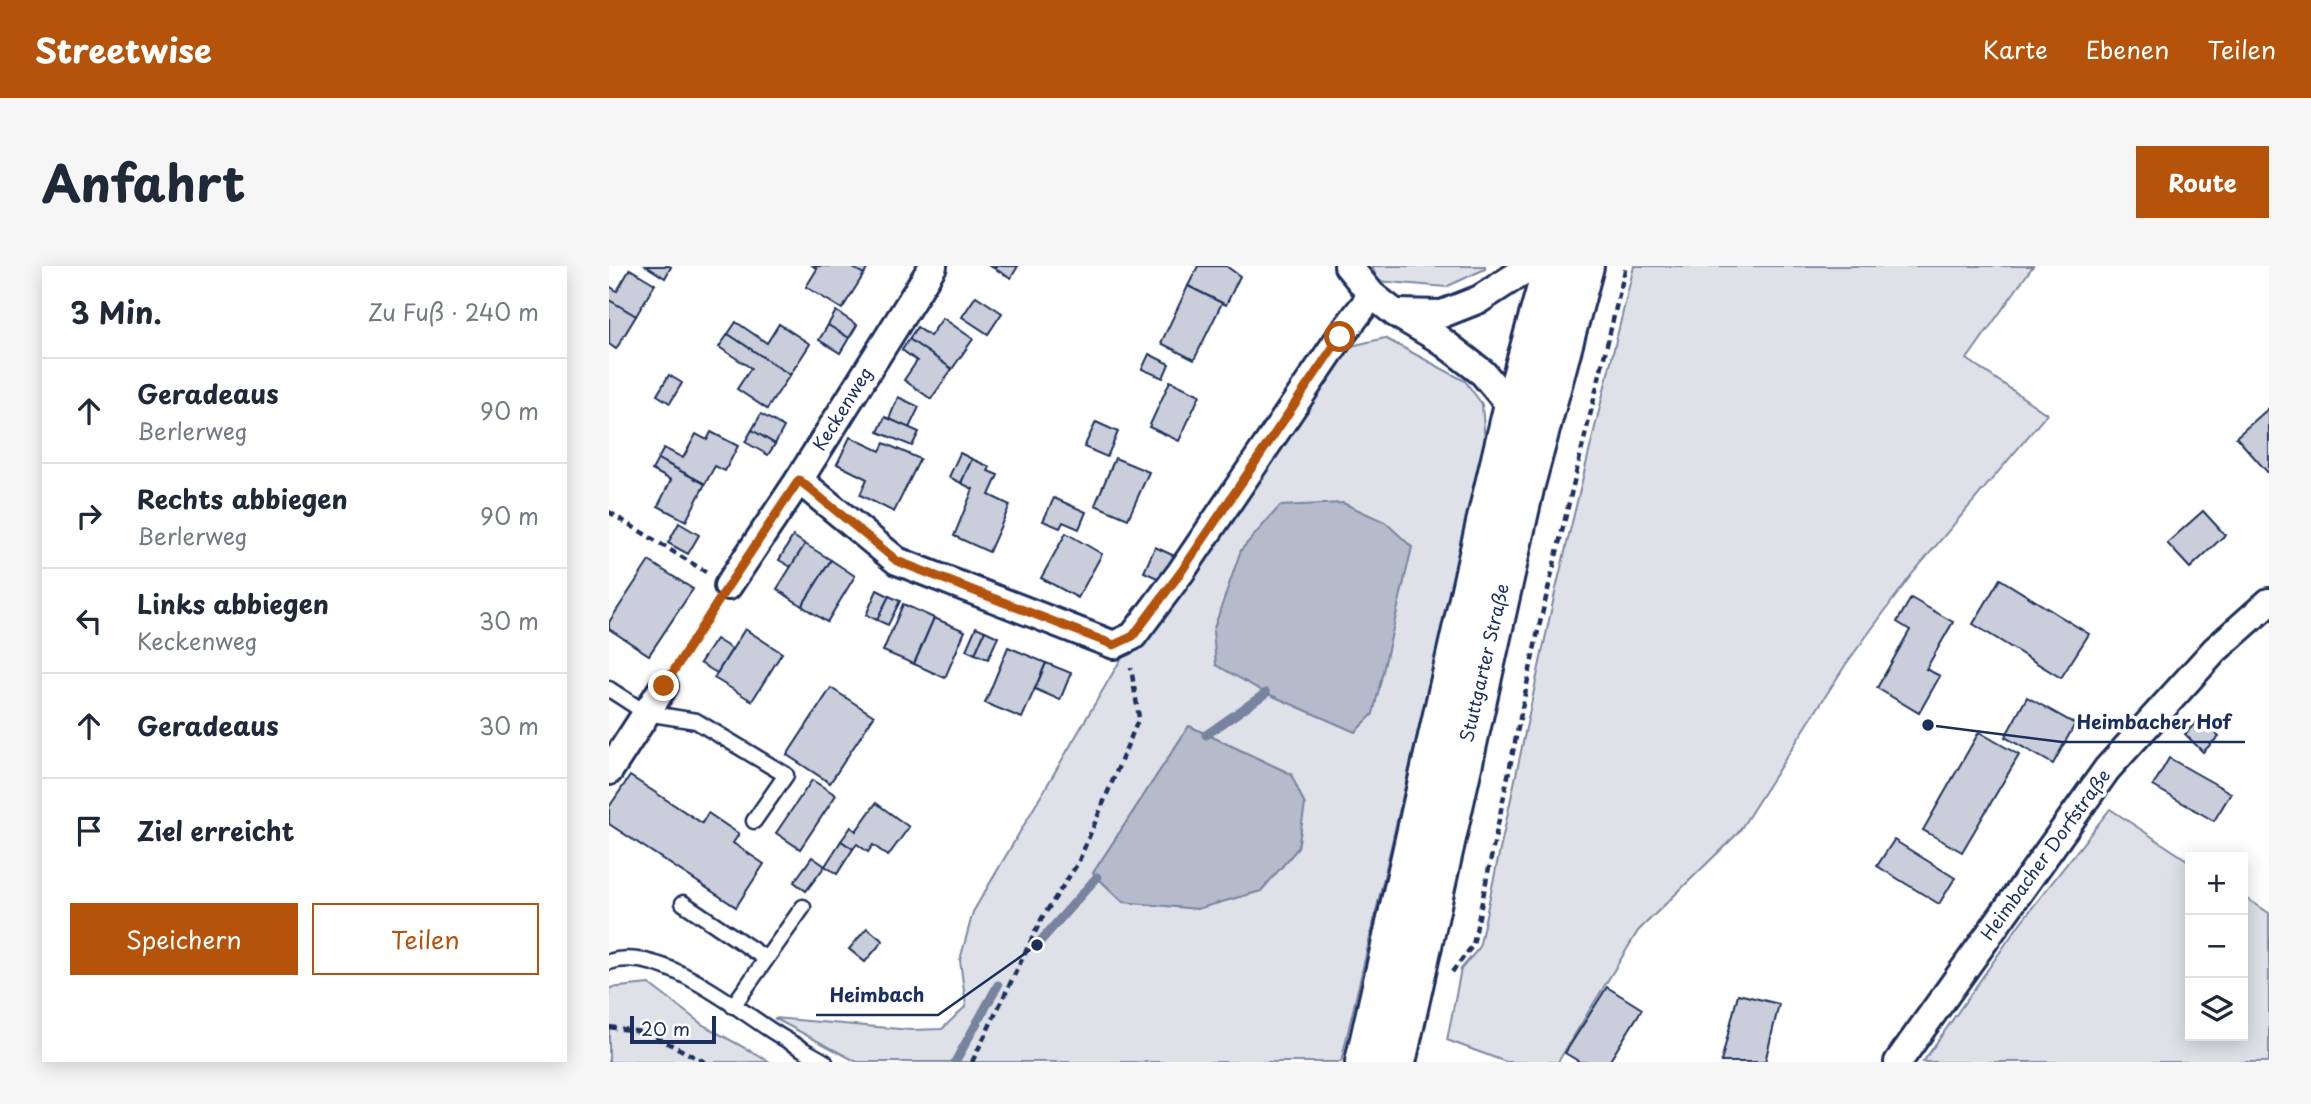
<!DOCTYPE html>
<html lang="de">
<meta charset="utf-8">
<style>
:root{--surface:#fff;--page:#f6f6f7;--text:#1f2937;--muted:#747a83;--line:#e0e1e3;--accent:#b45309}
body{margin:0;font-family:"Playpen Sans",sans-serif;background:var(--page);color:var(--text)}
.controls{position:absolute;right:21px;bottom:21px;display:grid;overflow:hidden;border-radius:0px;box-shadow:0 4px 18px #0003}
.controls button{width:63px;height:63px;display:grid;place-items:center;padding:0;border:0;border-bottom:2px solid var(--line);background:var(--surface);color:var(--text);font:35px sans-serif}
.scale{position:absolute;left:21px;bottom:18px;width:86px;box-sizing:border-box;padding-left:7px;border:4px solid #1b2f5e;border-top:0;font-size:19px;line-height:24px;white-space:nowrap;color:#1b2f5e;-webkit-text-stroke:5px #fff;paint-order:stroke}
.stop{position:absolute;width:21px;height:21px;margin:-16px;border:5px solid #b45309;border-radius:50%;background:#fff}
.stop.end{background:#b45309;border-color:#fff;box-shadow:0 2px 7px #0008}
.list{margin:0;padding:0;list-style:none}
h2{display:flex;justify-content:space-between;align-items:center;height:91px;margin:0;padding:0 28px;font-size:30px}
h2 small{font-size:23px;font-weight:400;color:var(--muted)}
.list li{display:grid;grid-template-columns:46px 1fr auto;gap:21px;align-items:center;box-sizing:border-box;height:105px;padding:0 28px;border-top:2px solid var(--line)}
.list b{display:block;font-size:26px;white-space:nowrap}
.list p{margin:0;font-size:23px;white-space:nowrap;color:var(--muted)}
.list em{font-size:23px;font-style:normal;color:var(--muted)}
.actions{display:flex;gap:14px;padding:21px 28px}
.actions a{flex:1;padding:16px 0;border:2px solid var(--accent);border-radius:0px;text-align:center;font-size:24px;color:var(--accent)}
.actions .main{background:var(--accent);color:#fff}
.icon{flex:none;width:38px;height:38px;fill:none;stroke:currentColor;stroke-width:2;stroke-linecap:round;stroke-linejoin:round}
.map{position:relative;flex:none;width:1660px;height:796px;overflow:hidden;border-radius:0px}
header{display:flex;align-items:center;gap:42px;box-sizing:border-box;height:98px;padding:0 35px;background:var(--accent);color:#fff}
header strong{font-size:33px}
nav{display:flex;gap:38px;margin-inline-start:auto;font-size:24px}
.intro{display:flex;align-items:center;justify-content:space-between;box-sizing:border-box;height:168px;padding:0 42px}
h1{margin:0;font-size:49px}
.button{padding:18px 32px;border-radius:0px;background:var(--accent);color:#fff;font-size:24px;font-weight:700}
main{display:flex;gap:42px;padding:0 42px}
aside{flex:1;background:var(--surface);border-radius:0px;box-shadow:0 4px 18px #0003}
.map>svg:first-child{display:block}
</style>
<header>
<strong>Streetwise</strong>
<nav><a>Karte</a><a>Ebenen</a><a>Teilen</a></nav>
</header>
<div class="intro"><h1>Anfahrt</h1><a class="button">Route</a></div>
<main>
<aside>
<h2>3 Min.<small>Zu Fuß · 240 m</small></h2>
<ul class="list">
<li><svg class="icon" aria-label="ahead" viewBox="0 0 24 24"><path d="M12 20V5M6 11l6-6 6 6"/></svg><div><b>Geradeaus</b><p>Berlerweg</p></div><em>90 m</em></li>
<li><svg class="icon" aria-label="right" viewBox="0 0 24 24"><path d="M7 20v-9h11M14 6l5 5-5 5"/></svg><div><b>Rechts abbiegen</b><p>Berlerweg</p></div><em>90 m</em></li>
<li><svg class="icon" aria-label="left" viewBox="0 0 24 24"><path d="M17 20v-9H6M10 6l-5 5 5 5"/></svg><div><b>Links abbiegen</b><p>Keckenweg</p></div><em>30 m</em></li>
<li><svg class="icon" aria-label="ahead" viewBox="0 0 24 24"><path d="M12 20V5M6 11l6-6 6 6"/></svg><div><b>Geradeaus</b></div><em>30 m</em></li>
<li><svg class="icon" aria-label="arrive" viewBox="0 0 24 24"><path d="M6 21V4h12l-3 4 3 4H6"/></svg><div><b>Ziel erreicht</b></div></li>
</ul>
<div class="actions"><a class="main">Speichern</a><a>Teilen</a></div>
</aside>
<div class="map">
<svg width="1660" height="796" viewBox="0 0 1660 796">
<rect width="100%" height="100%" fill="#fff"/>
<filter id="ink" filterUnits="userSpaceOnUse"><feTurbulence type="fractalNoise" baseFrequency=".0143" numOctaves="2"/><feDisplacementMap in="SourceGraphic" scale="14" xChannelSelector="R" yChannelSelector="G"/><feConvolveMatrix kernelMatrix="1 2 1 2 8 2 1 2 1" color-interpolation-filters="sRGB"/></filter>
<g filter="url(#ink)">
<g fill="#dee1e7" stroke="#7c88a2" stroke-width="2" fill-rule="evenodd">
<path d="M763,0h113v3l-39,18 -68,-6z"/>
<path d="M1025,0h399l-66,93 80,55 -135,160 -66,90 -108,169 -100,98 -80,131h-52l-59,-22 14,-71 18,-21 75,-351z"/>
<path d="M776,72l80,43 17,23 3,38 -144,620h-484l-83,-44 137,12 31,-1 24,-23 -6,-46 13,-48 148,-253 153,-200 73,-112zM580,460l102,48 -168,128 -30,-29z"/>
<path d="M1501,543l80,53v174h53v-140l26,17v149h-346l98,-140z"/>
<path d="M40,718l54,41 67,37h-161v-74z"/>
</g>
<g fill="#b5bbca" stroke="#77839f" stroke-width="2">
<path d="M734,237l42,19 27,25 -39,167 -18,18 -89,-39 -50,-28 -3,-34 28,-81 39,-44z"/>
<path d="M580,460l102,48 14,31 -7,43 -37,43 -64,18 -74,-7 -30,-29z"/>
</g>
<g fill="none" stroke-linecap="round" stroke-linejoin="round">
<g stroke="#77839f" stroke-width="9">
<path d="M597,469l60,-42"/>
<path d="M428,679l60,-68"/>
<path d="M346,796l43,-77"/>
</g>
</g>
<g fill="#caceda" stroke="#1b2f5e" stroke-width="2">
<path d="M37,0h23l2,1 -6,11z"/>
<path d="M204,0h37l14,8 -22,35 -36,-22 11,-18z"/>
<path d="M241,0h19l-5,8z"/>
<path d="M381,0h28l-7,12z"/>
<path d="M589,0h28l14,10 -14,29 -38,-19z"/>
<path d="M21,3l25,15 -19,32 -27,-16v-14l8,5z"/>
<path d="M579,20l34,17 -28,57 -33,-17z"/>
<path d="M367,30l26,17 -14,21 -26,-17z"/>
<path d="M0,34l27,16 -20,33 -7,-5z"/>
<path d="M227,45l21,14 -8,13 -21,-13z"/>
<path d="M334,52l30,21 -21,30 -43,-30 8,-12 13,9z"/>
<path d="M127,56l31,21 12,-19 31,20 -20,31 -62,-41z"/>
<path d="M219,59l21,13 -9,15 -21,-13z"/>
<path d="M119,68l62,41 -23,34 -30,-20 14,-21 -32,-21z"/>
<path d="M300,73l43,30 -21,30 -27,-19 13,-19 -15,-11z"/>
<path d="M540,88l20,10 -6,14 -21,-9z"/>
<path d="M60,109l13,8 -12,20 -13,-8z"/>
<path d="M561,115l30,14 -21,46 -30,-14z"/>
<path d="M289,131l21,10 -10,21 -20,-9z"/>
<path d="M1660,142v66l-33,-37z"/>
<path d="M152,148l23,13 -9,17 -23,-14z"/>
<path d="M276,151l34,15 -7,14 -34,-14z"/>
<path d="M487,156l22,10 -11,25 -23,-10z"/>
<path d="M143,164l23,14 -7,11 -23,-13z"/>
<path d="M102,166l27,14 -13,25 -10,-5 -10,18 -47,-25 6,-11 19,10 13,-24 11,6z"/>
<path d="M241,171l30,14 4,-8 36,16 -26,53 -34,-17 7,-16 -30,-15z"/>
<path d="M351,187l12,6 -11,24 -12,-6z"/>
<path d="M506,192l34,14 -21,47 -33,-14z"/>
<path d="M49,193l47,25 -19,37 -28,-15 13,-26 -19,-10z"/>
<path d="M363,193l18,8 -2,4 10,4 -9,20 21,10 -21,47 -35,-16 19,-47 -12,-6z"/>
<path d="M445,232l32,14 -7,17 -16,-7 -3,6 -17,-7z"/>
<path d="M1594,245l22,24 -35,33 -23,-25z"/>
<path d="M70,257l20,12 -11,19 -20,-11z"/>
<path d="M457,267l36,21 -24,44 -37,-20z"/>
<path d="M184,270l12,8 -14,23 -12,-7z"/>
<path d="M196,278l26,16 -29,46 -25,-17z"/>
<path d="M546,281l24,11 -11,25 -24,-11z"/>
<path d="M222,294l24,16 -28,46 -25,-16z"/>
<path d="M40,295l44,28 -44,66 -40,-26v-7z"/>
<path d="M1391,313l89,55 -28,44 -88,-54z"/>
<path d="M268,324l12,6 -12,24 -11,-5z"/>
<path d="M280,330l11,5 -12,24 -11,-5z"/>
<path d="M1302,332l42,24 -27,47 14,7 -21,37 -42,-25 33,-58 -13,-8z"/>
<path d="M294,338l31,14 -20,46 -31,-13z"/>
<path d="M325,352l31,13 -20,47 -31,-14z"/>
<path d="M367,361l9,4 -10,23 -9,-4z"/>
<path d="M136,363l37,24 -30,48 -38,-23z"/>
<path d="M376,365l13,6 -10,22 -13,-5z"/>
<path d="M107,373l16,10 -15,24 -17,-10z"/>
<path d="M399,381l38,16 -24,55 -37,-15z"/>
<path d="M437,397l25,10 -11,27 -25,-11z"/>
<path d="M222,422l43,28 -44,67 -43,-28z"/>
<path d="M1418,431l48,27 -22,40 -48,-27z"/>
<path d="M1592,451l18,19 -16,16 -18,-18z"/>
<path d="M1370,466l40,23 -57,97 -39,-22z"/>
<path d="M1560,492l62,35 -17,28 -61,-35z"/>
<path d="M21,510l72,47 6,-10 31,21 -6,9 31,21 -28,43 -127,-83v-17z"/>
<path d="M203,514l24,15 -36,54 -24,-16z"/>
<path d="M267,537l33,24 -21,29 -15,-11 -5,7 -11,-8 -4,5 -12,-8 10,-14 5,4z"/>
<path d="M1285,574l61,38 -16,26 -62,-38z"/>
<path d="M232,575l12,8 -16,25 -12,-8z"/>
<path d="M203,591l13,9 -19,25 -12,-9z"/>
<path d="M258,662l16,13 -18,21 -16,-13z"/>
<path d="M998,721l35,22 -33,53h-29l-15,-9z"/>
<path d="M1129,728l41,10 -14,58h-44z"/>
</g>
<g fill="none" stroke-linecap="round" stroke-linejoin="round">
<defs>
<g id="service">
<path d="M0,423l37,24 50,8 90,54 -32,46"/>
<path d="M74,637l82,55"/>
<path d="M0,696c50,-16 120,41 160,67 18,12 37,22 56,33"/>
<path d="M124,740l70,-99"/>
</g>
<g id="minor">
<path d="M739,0l24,29 23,18 44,26 44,34 30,36"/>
<path d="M788,47l45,1 38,-15 51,-33"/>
<path d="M190,214l98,81 217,84 19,-9 48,-64 159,-235 32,-42"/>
<path d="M119,320l71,-106 134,-214"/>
<path d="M0,505l55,-85"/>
<path d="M1289,796l209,-293 108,-119 54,-48"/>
</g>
<g id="primary">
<path d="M756,796l124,-552 24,-101 40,-143"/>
<path d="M787,796l129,-578 59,-218"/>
</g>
</defs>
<use href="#service" stroke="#1b2f5e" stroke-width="19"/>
<use href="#minor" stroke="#1b2f5e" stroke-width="32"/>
<use href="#primary" stroke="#1b2f5e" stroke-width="44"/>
<g stroke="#1b2f5e" stroke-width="4.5" stroke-dasharray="7 5" stroke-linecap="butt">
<path d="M0,246l97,60"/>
<path d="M68,399l37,-58"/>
<path d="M843,706l21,-27 65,-314 88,-365"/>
<path d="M0,761l39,6 57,29"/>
<path d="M363,796l70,-144 36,-55 61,-145 -8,-50"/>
</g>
<use href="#service" stroke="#fff" stroke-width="14"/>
<use href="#minor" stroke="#fff" stroke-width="26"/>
<use href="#primary" stroke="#fff" stroke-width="38"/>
</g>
</g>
<g fill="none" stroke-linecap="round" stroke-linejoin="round" filter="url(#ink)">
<path stroke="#b45309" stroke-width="9" d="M55,420l64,-100 71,-106 98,81 217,84 19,-9 48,-64 159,-235"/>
</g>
<g text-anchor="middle" stroke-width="7" stroke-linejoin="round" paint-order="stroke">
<g font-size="18" fill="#1b2f5e" stroke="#fff">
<text transform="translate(234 143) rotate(-58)" y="6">Keckenweg</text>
<text transform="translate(876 397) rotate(-77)" y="6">Stuttgarter Straße</text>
<text transform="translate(1437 589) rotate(-54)" y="6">Heimbacher Dorfstraße</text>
</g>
</g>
<path fill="none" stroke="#1b2f5e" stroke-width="2.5" d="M1319 459L1453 476H1636M428 679L329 749H207"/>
<g fill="#1b2f5e" stroke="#fff" stroke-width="2.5">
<circle cx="1319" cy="459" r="7"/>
<circle cx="428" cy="679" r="7"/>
</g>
<g font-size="19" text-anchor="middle" font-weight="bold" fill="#1b2f5e" stroke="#fff" stroke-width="7" stroke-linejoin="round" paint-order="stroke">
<text x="1545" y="463">Heimbacher Hof</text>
<text x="268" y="736">Heimbach</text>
</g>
</svg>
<div class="controls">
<button>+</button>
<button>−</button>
<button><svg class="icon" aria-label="layers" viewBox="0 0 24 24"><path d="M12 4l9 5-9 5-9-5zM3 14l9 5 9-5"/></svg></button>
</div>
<div class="scale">20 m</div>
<div class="stop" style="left:731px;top:71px"></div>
<div class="stop end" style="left:55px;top:420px"></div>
</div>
</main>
